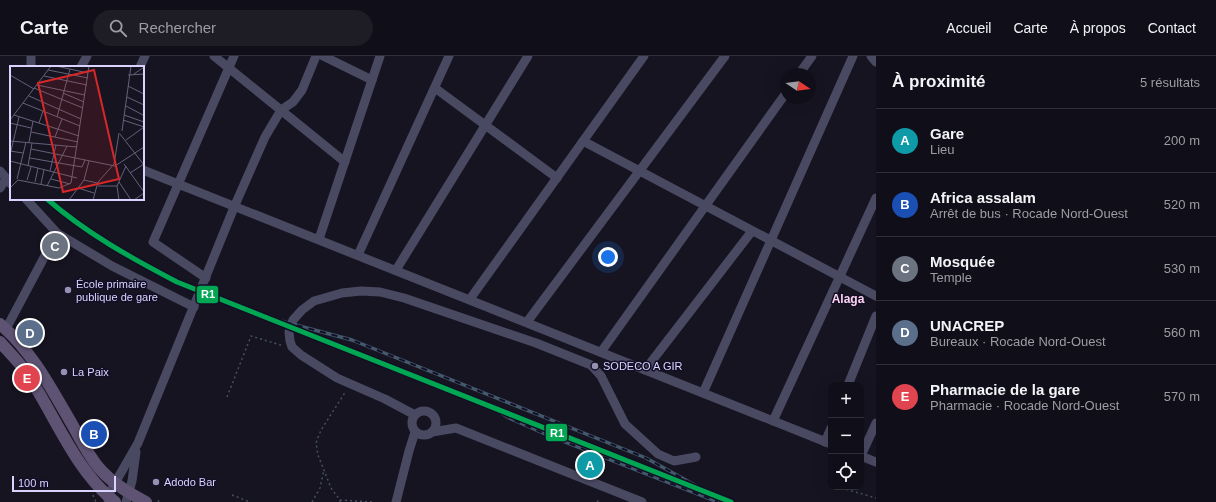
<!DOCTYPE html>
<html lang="fr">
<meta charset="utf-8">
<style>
:root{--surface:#100f19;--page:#1e1d26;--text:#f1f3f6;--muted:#9c9ca2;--line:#302f38;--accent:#7c3aed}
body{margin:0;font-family:Helvetica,sans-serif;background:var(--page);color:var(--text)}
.controls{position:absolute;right:12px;bottom:12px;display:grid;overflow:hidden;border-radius:8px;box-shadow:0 4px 16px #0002}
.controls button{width:36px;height:36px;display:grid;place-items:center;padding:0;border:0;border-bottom:1px solid var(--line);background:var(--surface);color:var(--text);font:20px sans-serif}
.compass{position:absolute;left:780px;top:12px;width:36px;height:36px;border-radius:50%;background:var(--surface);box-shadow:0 4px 16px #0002;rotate:103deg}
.scale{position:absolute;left:12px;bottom:10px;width:104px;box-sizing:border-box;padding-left:4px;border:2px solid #d9d4ff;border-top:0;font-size:11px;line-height:14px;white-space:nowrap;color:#d9d4ff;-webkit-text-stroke:3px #130f26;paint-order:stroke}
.you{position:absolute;left:608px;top:201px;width:14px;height:14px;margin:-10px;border:3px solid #fff;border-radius:50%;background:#1a73e8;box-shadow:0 0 0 6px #1a73e833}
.badge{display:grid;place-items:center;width:26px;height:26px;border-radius:50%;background:var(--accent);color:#fff;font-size:13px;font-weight:700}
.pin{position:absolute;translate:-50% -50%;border:2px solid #fff;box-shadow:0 1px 4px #0006}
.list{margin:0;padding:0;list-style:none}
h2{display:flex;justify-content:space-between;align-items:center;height:52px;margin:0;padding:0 16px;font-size:17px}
h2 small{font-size:13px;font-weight:400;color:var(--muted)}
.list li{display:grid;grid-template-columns:26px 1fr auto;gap:12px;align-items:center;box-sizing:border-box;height:64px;padding:0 16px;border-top:1px solid var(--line)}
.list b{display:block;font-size:15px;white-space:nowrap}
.list p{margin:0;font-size:13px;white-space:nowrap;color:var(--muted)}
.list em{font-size:13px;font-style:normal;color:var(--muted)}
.icon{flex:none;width:22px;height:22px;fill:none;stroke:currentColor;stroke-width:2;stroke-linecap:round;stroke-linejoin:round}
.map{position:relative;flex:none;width:876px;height:446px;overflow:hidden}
header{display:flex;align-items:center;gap:24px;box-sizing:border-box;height:56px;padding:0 20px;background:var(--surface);border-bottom:1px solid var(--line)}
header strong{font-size:19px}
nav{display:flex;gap:22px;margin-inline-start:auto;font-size:14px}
.search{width:280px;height:36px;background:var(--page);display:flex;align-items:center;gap:10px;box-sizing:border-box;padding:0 14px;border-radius:22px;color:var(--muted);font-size:15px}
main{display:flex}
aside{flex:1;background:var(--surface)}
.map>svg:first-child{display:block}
</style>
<header>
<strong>Carte</strong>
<div class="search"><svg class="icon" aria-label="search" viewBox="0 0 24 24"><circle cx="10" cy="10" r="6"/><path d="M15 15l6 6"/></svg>Rechercher</div>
<nav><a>Accueil</a><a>Carte</a><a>À propos</a><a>Contact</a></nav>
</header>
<main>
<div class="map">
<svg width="876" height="446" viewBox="0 0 876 446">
<rect width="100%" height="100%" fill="#161421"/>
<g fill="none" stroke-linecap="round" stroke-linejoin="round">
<g stroke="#44505f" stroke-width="1.5" stroke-dasharray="2 3" stroke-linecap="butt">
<path d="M227,341l24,-61 33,10"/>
<path d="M842,431l3,2 31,9"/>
<path d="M93,439l3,7"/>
<path d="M232,439l18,7"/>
<path d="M340,444l32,2"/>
<path d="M158,446l1,-2"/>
<path d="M312,446l8,-14 4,-18"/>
<path d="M340,446v-2l-9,-12 -13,-33 -2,-12 5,-13 25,-39"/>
<path d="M597,446l2,-2"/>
</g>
<g stroke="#4a4962" stroke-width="9">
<path d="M214,0l131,106"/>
<path d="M323,0l49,24"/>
<path d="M871,0l5,6"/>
<path d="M31,11v-11"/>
<path d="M81,11l6,-11"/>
<path d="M140,11l5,-11"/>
<path d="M799,18l13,-18"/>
<path d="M435,32l122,90"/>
<path d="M583,85l293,155"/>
<path d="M143,114l688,274"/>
<path d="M0,115l11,13"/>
<path d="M0,132l6,-9"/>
<path d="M26,143l31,34 55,33 82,41"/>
<path d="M319,183l61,-183"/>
<path d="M358,199l91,-199"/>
<path d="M396,214l132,-214"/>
<path d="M206,222l-53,-36 81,-186"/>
<path d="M470,243l174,-243"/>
<path d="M527,266l198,-266"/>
<path d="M6,273l51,-96"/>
<path d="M601,296l185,-259"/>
<path d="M645,314l107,-139"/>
<path d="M848,329l28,-69"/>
<path d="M703,337l150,-337"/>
<circle cx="424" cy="367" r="12"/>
<path d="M415,359l-30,-16 -48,-21 -36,-23 -9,-8 -2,-6 -1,-9 4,-12 9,-10 12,-9 28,-8 19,-2 19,1 24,6 132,45 55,22 10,11 24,48 33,30 16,7 22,-4"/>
<path d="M773,365l103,-223"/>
<path d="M432,376l24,-4 186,74"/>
<path d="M825,386l6,-14"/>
<path d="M861,400l15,-33"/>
<path d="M861,400l15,6"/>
<path d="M108,444v-4l7,-13 23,-40 97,-238 30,-68 16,-27 12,-8 9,-12 14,-34"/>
<path d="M126,446l6,-21 4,-29"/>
<path d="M396,446l13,-51 6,-19"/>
</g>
<g stroke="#5e5373" stroke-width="12">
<path d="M0,268c33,28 52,66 73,102 8,14 15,29 26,42 13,15 29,25 47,34"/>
<path d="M0,286c9,10 18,19 26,30 29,43 48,97 89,130"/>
</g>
<defs>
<g id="rail">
<path d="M262,260l90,24 294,118 65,36"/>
<path d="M494,352l15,10 36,16 173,68"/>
<path d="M714,439l17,7"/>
</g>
</defs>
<use href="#rail" stroke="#43596b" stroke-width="3.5"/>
<use href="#rail" stroke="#130f26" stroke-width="2" stroke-dasharray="6" stroke-linecap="butt"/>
<defs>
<path id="rail-1" d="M47,143c39,34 84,59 130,83l554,220"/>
</defs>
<use href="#rail-1" stroke="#130f26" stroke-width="8"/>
<use href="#rail-1" stroke="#00a651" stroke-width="5"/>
</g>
<g fill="#9591b1" stroke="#130f26" stroke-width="1.5">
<circle cx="68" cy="234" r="4"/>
<circle cx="595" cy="310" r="4"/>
<circle cx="64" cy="316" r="4"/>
<circle cx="156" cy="426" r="4"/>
</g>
<g text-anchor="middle" stroke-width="3" stroke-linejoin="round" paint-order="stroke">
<g font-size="11" fill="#d9d4ff" stroke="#130f26" text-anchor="start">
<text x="76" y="232">École primaire<tspan x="76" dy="13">publique de gare</tspan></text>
<text x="603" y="314">SODECO A GIR</text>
<text x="72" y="320">La Paix</text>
<text x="164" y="430">Adodo Bar</text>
</g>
<g font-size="12" font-weight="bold" fill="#ffd6f0" stroke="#130f26">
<text x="848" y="247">Alaga</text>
</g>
</g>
<g transform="translate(10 10)">
<rect width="134" height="134" fill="#161421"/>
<path fill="none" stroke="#64617a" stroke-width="1" d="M46,0l32,7M38,4l40,8M124,8l10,-7M0,9l24,14M118,9l16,-1M34,10l43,9M27,19l48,10M118,20l16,8M24,22l49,20M53,27l21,9M19,30l52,23M117,31l17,8M13,37l57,23M116,40l17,9M4,49l65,21M114,49l20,7M47,51l13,-48M0,54l41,-54M113,54l21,7M0,57l21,5M29,57l4,-12M112,65l9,-65M21,66l47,10M110,68l24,31M45,71l7,-18M116,74l18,-13M0,75l67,6M19,76l4,-21M21,83l84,17 29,-19M0,85l13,2M0,89l9,-38M20,92l52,9 3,-7M0,95l67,17M114,98l20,28M18,100l4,-23M40,105l6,-26M120,107l14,-9M7,113l9,-37M41,113l19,5M17,114l4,-13M74,114l13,3M25,116l3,-14M109,116l12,18M31,118l3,-14M37,120l20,-40M88,120h19M0,122l8,-8 41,8 12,-5 18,-117M68,122l16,5M59,134l15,-20 5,-19M83,134l5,-18 16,-18 5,-31M109,134l-2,-14 9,-20M124,134l10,-7"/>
<path fill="#d62828" fill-opacity="0.15" stroke="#d62828" stroke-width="2" d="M84,4l25,109 -56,13 -25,-109z"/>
<rect width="134" height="134" fill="none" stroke="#d9d4ff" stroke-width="2"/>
</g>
<g stroke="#130f26" stroke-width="1.5">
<rect x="196" y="229" width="23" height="19" rx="4" fill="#00a651"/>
<rect x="545" y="367" width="23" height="19" rx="4" fill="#00a651"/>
</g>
<g font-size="11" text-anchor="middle" font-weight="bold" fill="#fff">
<text x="208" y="242">R1</text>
<text x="557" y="381">R1</text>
</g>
</svg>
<div class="controls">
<button>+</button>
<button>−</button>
<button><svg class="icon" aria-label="locate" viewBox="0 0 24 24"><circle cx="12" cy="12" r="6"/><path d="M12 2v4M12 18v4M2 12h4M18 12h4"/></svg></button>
</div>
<svg class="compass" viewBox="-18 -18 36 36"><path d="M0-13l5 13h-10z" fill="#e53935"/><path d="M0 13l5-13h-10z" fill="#9c9ca2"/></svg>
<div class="scale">100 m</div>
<div class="you"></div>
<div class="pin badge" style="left:590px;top:409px;background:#0f9aa8">A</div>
<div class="pin badge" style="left:94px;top:378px;background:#1a4fb4">B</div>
<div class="pin badge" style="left:55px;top:190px;background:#6b7280">C</div>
<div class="pin badge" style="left:30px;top:277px;background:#5c6f8a">D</div>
<div class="pin badge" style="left:27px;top:322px;background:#e0444e">E</div>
</div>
<aside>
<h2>À proximité<small>5 résultats</small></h2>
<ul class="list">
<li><span class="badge" style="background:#0f9aa8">A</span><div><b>Gare</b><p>Lieu</p></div><em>200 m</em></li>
<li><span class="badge" style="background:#1a4fb4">B</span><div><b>Africa assalam</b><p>Arrêt de bus · Rocade Nord-Ouest</p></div><em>520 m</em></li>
<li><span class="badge" style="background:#6b7280">C</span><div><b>Mosquée</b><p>Temple</p></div><em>530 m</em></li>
<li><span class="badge" style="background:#5c6f8a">D</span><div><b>UNACREP</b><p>Bureaux · Rocade Nord-Ouest</p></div><em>560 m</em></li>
<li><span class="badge" style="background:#e0444e">E</span><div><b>Pharmacie de la gare</b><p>Pharmacie · Rocade Nord-Ouest</p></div><em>570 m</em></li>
</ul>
</aside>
</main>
